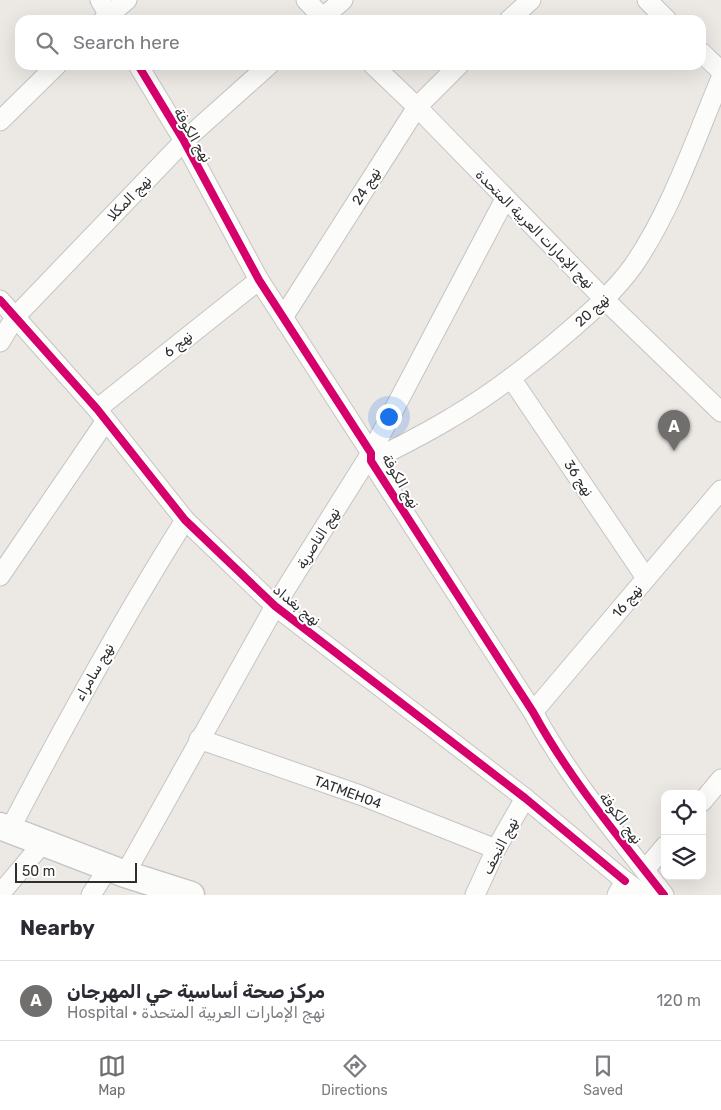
<!DOCTYPE html>
<meta charset="utf-8">
<style>
:root{--surface:#fff;--page:#f7f7f7;--text:#2b2b33;--muted:#7c7c81;--line:#e1e1e2;--accent:#706f6e}
body{margin:0;font-family:Rubik,"Noto Naskh Arabic",sans-serif;background:var(--page);color:var(--text)}
.controls{position:absolute;right:15px;bottom:15px;display:grid;overflow:hidden;border-radius:10px;box-shadow:0 5px 20px #0002}
.controls button{width:45px;height:45px;display:grid;place-items:center;padding:0;border:0;border-bottom:1px solid var(--line);background:var(--surface);color:var(--text);font:25px sans-serif}
.scale{position:absolute;left:15px;bottom:12px;width:122px;box-sizing:border-box;padding-left:5px;border:2px solid #2e2e2e;border-top:0;font-size:14px;line-height:18px;white-space:nowrap;color:#2e2e2e;-webkit-text-stroke:4px #fff;paint-order:stroke}
.you{position:absolute;left:388px;top:416px;width:18px;height:18px;margin:-12px;border:4px solid #fff;border-radius:50%;background:#1a73e8;box-shadow:0 0 0 8px #1a73e833}
.badge{display:grid;place-items:center;width:32px;height:32px;border-radius:50%;background:var(--accent);color:#fff;font-size:16px;font-weight:700}
.pin{position:absolute;translate:-50% -41px;filter:drop-shadow(0 1px 2px #0008)}
.pin::after{content:'';position:absolute;top:26px;width:18px;height:15px;background:inherit;clip-path:polygon(0 0,100% 0,50% 100%)}
.list{margin:0;padding:0;list-style:none}
h2{display:flex;justify-content:space-between;align-items:center;height:65px;margin:0;padding:0 20px;font-size:21px}
h2 small{font-size:16px;font-weight:400;color:var(--muted)}
.list li{display:grid;grid-template-columns:32px 1fr auto;gap:15px;align-items:center;box-sizing:border-box;height:80px;padding:0 20px;border-top:1px solid var(--line)}
.list b{display:block;font-size:19px;white-space:nowrap}
.list p{margin:0;font-size:16px;white-space:nowrap;color:var(--muted)}
.list em{font-size:16px;font-style:normal;color:var(--muted)}
.icon{flex:none;width:28px;height:28px;fill:none;stroke:currentColor;stroke-width:2;stroke-linecap:round;stroke-linejoin:round}
.map{position:relative;flex:none;width:721px;height:895px;overflow:hidden}
.search{position:absolute;background:var(--surface);box-shadow:0 5px 20px #0002;left:15px;right:15px;top:15px;height:55px;display:flex;align-items:center;gap:12px;box-sizing:border-box;padding:0 18px;border-radius:15px;color:var(--muted);font-size:19px}
.sheet{height:145px;background:var(--surface)}
nav{display:flex;justify-content:space-around;align-items:center;box-sizing:border-box;height:70px;border-top:1px solid var(--line);background:var(--surface);font-size:14px;color:var(--muted)}
nav a{display:grid;justify-items:center;gap:2px}
nav .on{color:var(--accent)}
.map>svg:first-child{display:block}
</style>
<div class="map">
<svg width="721" height="895" viewBox="0 0 721 895">
<rect width="100%" height="100%" fill="#ece8e4"/>
<g fill="none" stroke-linecap="round" stroke-linejoin="round">
<defs>
<g id="street">
<path d="M100,0l12,20"/>
<path d="M306,0l19,20"/>
<path d="M647,0l20,20"/>
<path d="M103,20l24,-20"/>
<path d="M320,20l23,-20"/>
<path d="M509,20l22,-20"/>
<path d="M701,52l20,19"/>
<path d="M138,65l46,76 75,139 112,173v8l162,251c36,66 85,124 131,183"/>
<path d="M373,65l44,42 188,193 116,112"/>
<path d="M0,121l57,-56"/>
<path d="M0,300l97,109 88,111 90,86 250,192 100,83"/>
<path d="M284,316l133,-209 42,-42"/>
<path d="M0,342l16,-26 168,-175 85,-76"/>
<path d="M511,378l135,200"/>
<path d="M97,409l162,-129"/>
<path d="M371,461c27,-14 54,-27 80,-43 43,-25 81,-55 118,-87 23,-20 46,-40 64,-65 38,-55 62,-126 88,-188"/>
<path d="M0,576l105,-154"/>
<path d="M533,712l188,-222"/>
<path d="M199,739l161,56 136,54"/>
<path d="M702,802l19,-23"/>
<path d="M10,829c55,-105 112,-209 175,-309"/>
<path d="M645,870l20,-24"/>
<path d="M125,874l150,-268 96,-153 134,-254"/>
<path d="M0,894l42,-50"/>
<path d="M91,895l17,-27"/>
<path d="M475,895l21,-46 29,-51"/>
<path d="M617,895l8,-14 19,14"/>
</g>
<path id="secondary" d="M0,826l125,48 66,21"/>
</defs>
<use href="#street" stroke="#c5c4c5" stroke-width="21"/>
<use href="#secondary" stroke="#c5c4c5" stroke-width="29"/>
<use href="#street" stroke="#fcfcfb" stroke-width="19"/>
<use href="#secondary" stroke="#fcfcfb" stroke-width="26"/>
<defs>
<g id="cycleway">
<path d="M138,65l46,76 75,139 112,173v8l162,251c36,66 85,124 131,183"/>
<path d="M0,300l97,109 88,111 90,86 250,192 100,83"/>
</g>
</defs>
<use href="#cycleway" stroke="#fff" stroke-width="11"/>
<use href="#cycleway" stroke="#d6006c" stroke-width="8"/>
</g>
<g text-anchor="middle" stroke-width="4" stroke-linejoin="round" paint-order="stroke">
<g font-size="14" fill="#2e2e2e" stroke="#fff">
<text transform="translate(193 135) rotate(60)" y="5">نهج الكوفة</text>
<text transform="translate(366 186) rotate(-58)" y="5">نهج 24</text>
<text transform="translate(129 198) rotate(-46)" y="5">نهج المكلا</text>
<text transform="translate(535 229) rotate(45)" y="5">نهج الإمارات العربية المتحدة</text>
<text transform="translate(592 310) rotate(-43)" y="5">نهج 20</text>
<text transform="translate(178 344) rotate(-39)" y="5">نهج 6</text>
<text transform="translate(579 478) rotate(56)" y="5">نهج 36</text>
<text transform="translate(401 481) rotate(60)" y="5">نهج الكوفة</text>
<text transform="translate(318 538) rotate(-58)" y="5">نهج الناصرية</text>
<text transform="translate(627 601) rotate(-50)" y="5">نهج 16</text>
<text transform="translate(297 605) rotate(39)" y="5">نهج بغداد</text>
<text transform="translate(94 672) rotate(-60)" y="5">نهج سامراء</text>
<text transform="translate(348 792) rotate(20)" y="5">TATMEH04</text>
<text transform="translate(621 818) rotate(53)" y="5">نهج الكوفة</text>
<text transform="translate(500 846) rotate(-63)" y="5">نهج النجف</text>
</g>
</g>
</svg>
<div class="controls">
<button><svg class="icon" aria-label="locate" viewBox="0 0 24 24"><circle cx="12" cy="12" r="6"/><path d="M12 2v4M12 18v4M2 12h4M18 12h4"/></svg></button>
<button><svg class="icon" aria-label="layers" viewBox="0 0 24 24"><path d="M12 4l9 5-9 5-9-5zM3 14l9 5 9-5"/></svg></button>
</div>
<div class="scale">50 m</div>
<div class="you"></div>
<div class="pin badge" style="left:674px;top:451px">A</div>
<div class="search"><svg class="icon" aria-label="search" viewBox="0 0 24 24"><circle cx="10" cy="10" r="6"/><path d="M15 15l6 6"/></svg>Search here</div>
</div>
<section class="sheet">
<h2>Nearby<small></small></h2>
<ul class="list">
<li><span class="badge">A</span><div><b>مركز صحة أساسية حي المهرجان</b><p>Hospital · نهج الإمارات العربية المتحدة</p></div><em>120 m</em></li>
</ul>
</section>
<nav>
<a class="on"><svg class="icon" aria-label="map" viewBox="0 0 24 24"><path d="M3 6l6-2 6 2 6-2v14l-6 2-6-2-6 2zM9 4v14M15 6v14"/></svg>Map</a>
<a><svg class="icon" aria-label="directions" viewBox="0 0 24 24"><path d="M12 3l9 9-9 9-9-9zM9 14v-3h6M13 9l2 2-2 2"/></svg>Directions</a>
<a><svg class="icon" aria-label="saved" viewBox="0 0 24 24"><path d="M7 4h10v16l-5-4-5 4z"/></svg>Saved</a>
</nav>
